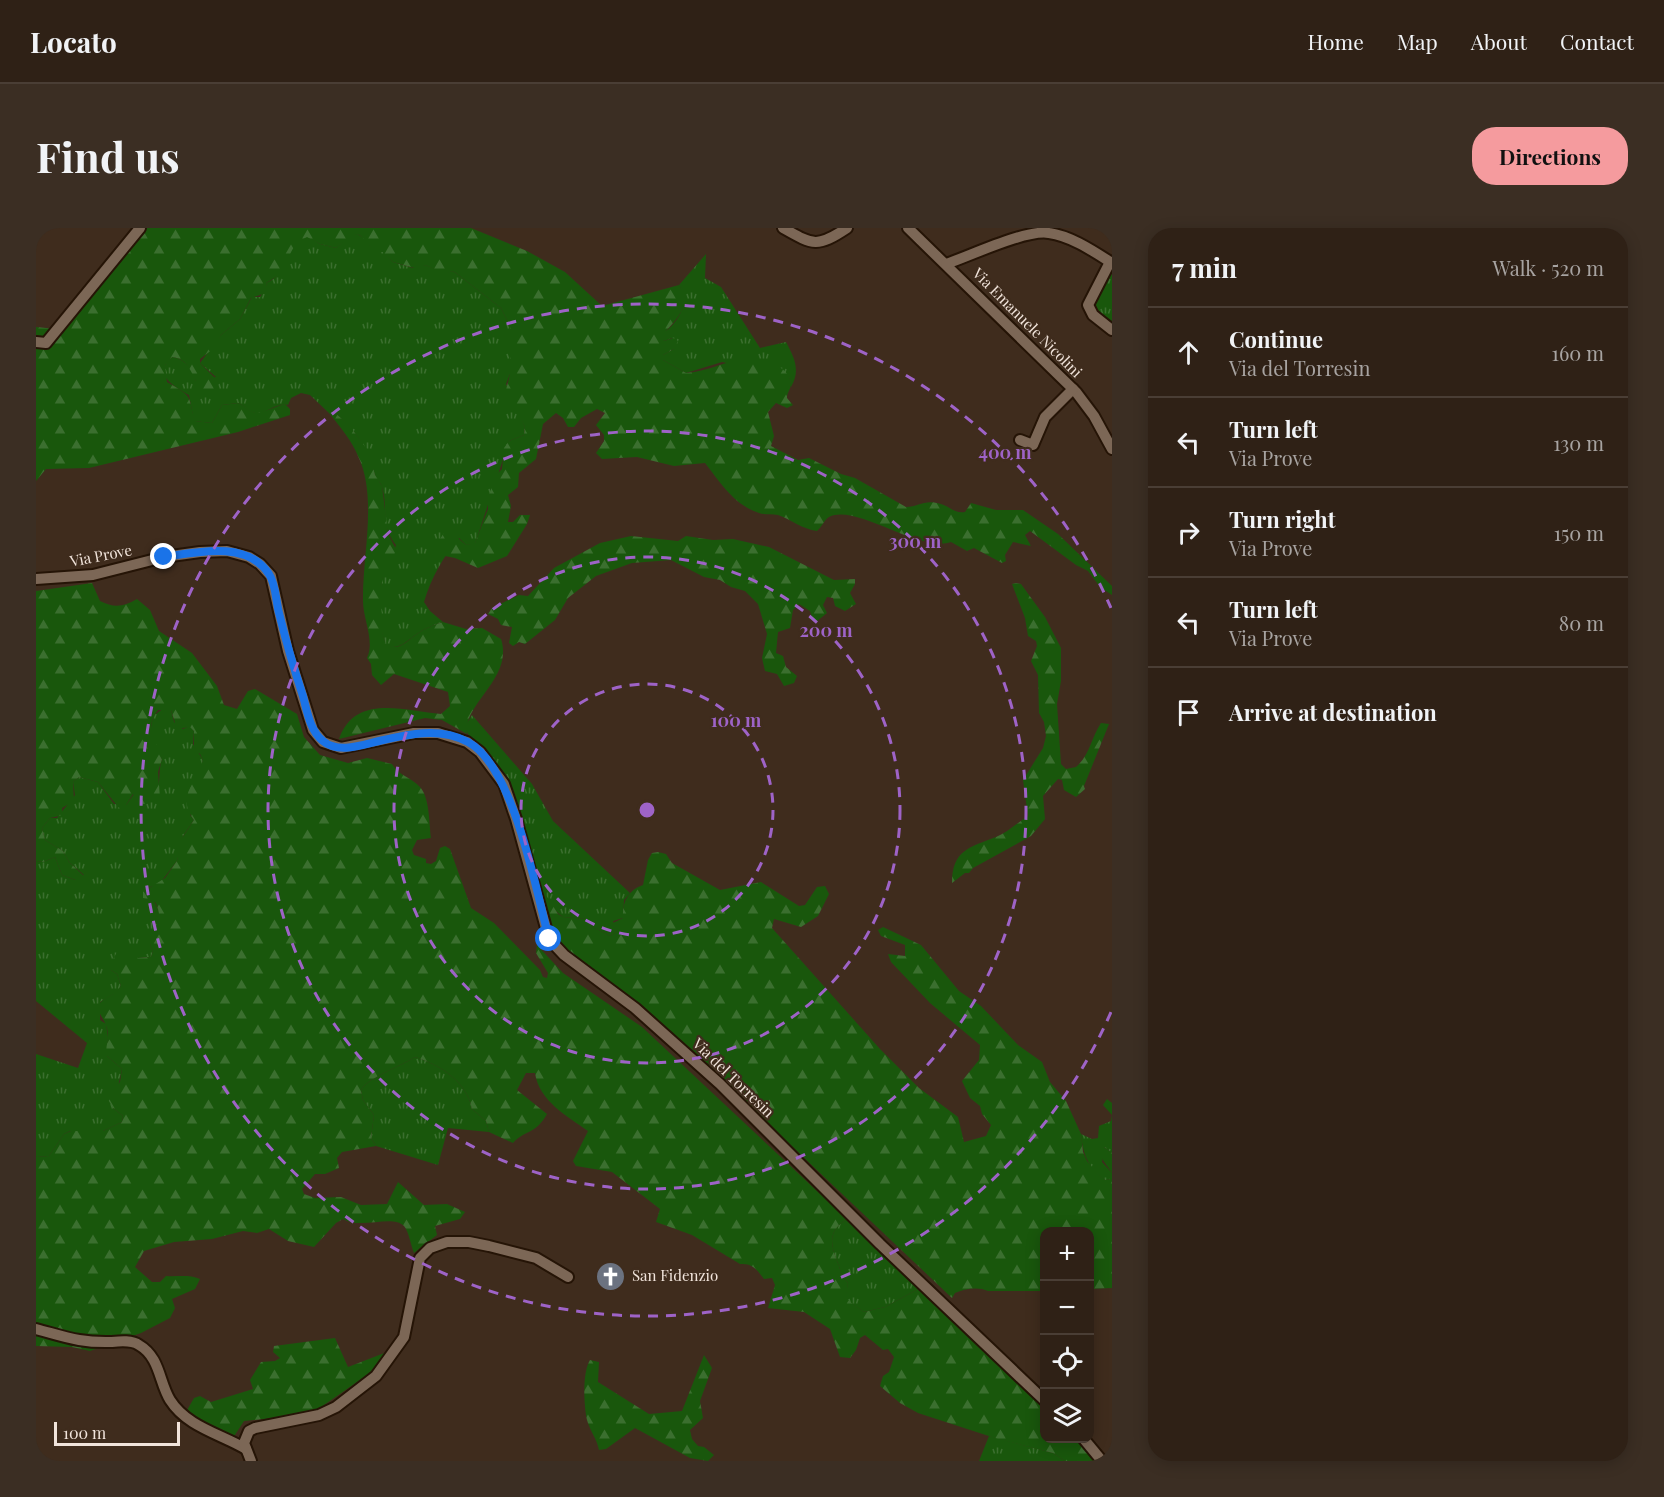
<!DOCTYPE html>
<meta charset="utf-8">
<style>
:root{--surface:#2f2116;--page:#3b2e23;--text:#f1f3f6;--muted:#a7a3a1;--line:#4a3e35;--accent:#f59b9e}
body{margin:0;font-family:"Playfair Display",serif;background:var(--page);color:var(--text)}
.controls{position:absolute;right:18px;bottom:18px;display:grid;overflow:hidden;border-radius:12px;box-shadow:0 3px 15px #0003}
.controls button{width:54px;height:54px;display:grid;place-items:center;padding:0;border:0;border-bottom:2px solid var(--line);background:var(--surface);color:var(--text);font:30px sans-serif}
.scale{position:absolute;left:18px;bottom:15px;width:126px;box-sizing:border-box;padding-left:6px;border:3px solid #f1e4db;border-top:0;font-size:16px;line-height:21px;white-space:nowrap;color:#f1e4db;-webkit-text-stroke:4px #3f2c1d;paint-order:stroke}
.stop{position:absolute;width:18px;height:18px;margin:-14px;border:4px solid #1a73e8;border-radius:50%;background:#fff}
.stop.end{background:#1a73e8;border-color:#fff;box-shadow:0 2px 6px #0008}
.list{margin:0;padding:0;list-style:none}
h2{display:flex;justify-content:space-between;align-items:center;height:78px;margin:0;padding:0 24px;font-size:26px}
h2 small{font-size:20px;font-weight:400;color:var(--muted)}
.list li{display:grid;grid-template-columns:39px 1fr auto;gap:18px;align-items:center;box-sizing:border-box;height:90px;padding:0 24px;border-top:2px solid var(--line)}
.list b{display:block;font-size:22px;white-space:nowrap}
.list p{margin:0;font-size:20px;white-space:nowrap;color:var(--muted)}
.list em{font-size:20px;font-style:normal;color:var(--muted)}
.icon{flex:none;width:33px;height:33px;fill:none;stroke:currentColor;stroke-width:2;stroke-linecap:round;stroke-linejoin:round}
.map{position:relative;flex:none;width:1076px;height:1233px;overflow:hidden;border-radius:24px}
header{display:flex;align-items:center;gap:36px;box-sizing:border-box;height:84px;padding:0 30px;background:var(--surface);border-bottom:2px solid var(--line)}
header strong{font-size:28px}
nav{display:flex;gap:33px;margin-inline-start:auto;font-size:21px}
.intro{display:flex;align-items:center;justify-content:space-between;box-sizing:border-box;height:144px;padding:0 36px}
h1{margin:0;font-size:42px}
.button{padding:15px 27px;border-radius:24px;background:var(--accent);color:#111;font-size:21px;font-weight:700}
main{display:flex;gap:36px;padding:0 36px}
aside{flex:1;background:var(--surface);border-radius:24px;box-shadow:0 3px 15px #0003}
.map>svg:first-child{display:block}
</style>
<header>
<strong>Locato</strong>
<nav><a>Home</a><a>Map</a><a>About</a><a>Contact</a></nav>
</header>
<div class="intro"><h1>Find us</h1><a class="button">Directions</a></div>
<main>
<div class="map">
<svg width="1076" height="1233" viewBox="0 0 1076 1233">
<defs>
<pattern id="grass-tufts" width="24" height="20" patternUnits="userSpaceOnUse" patternTransform="scale(1.5)"><rect width="24" height="20" fill="#19570c"/><path d="M3 7l-1-3M5 7V3M7 7l1-3M15 17l-1-3M17 17v-4M19 17l1-3" fill="none" stroke="#3b6f2f"/></pattern>
<pattern id="forest-firs" width="22" height="20" patternUnits="userSpaceOnUse" patternTransform="scale(1.5)"><rect width="22" height="20" fill="#19570c"/><path d="M5 1l3.5 6h-7zM16 11l3.5 6h-7z" fill="#3b6f2f"/></pattern>
</defs>
<rect width="100%" height="100%" fill="#3f2c1d"/>
<g fill="url(#grass-tufts)">
<path d="M321,6l11,6 2,6 13,5 10,11 20,6 12,-3 21,8 6,-2 4,2 45,35 9,18v48l-4,10 19,43 -1,8 -15,6 -34,103 -9,1 -7,-7c-16,19 -28,40 -35,64l6,9 13,11c-7,2 -20,7 -26,12 -10,6 -16,16 -30,12 -11,-20 -8,-59 -2,-80 3,-9 9,-12 11,-21 -17,-22 -7,-35 -14,-58 -1,-5 -6,-7 -7,-12 -9,-29 -17,-42 -40,-62l-5,1 -20,-19 -9,-2 -10,5 -3,7c-13,-3 -24,11 -33,8 -6,-1 -11,-8 -17,-10l-16,2 -10,18 -18,-2 -5,-26c-14,-8 -38,-21 -17,-38 12,1 22,13 24,24l20,-4 -16,-14 21,-28 19,-16 12,-22h8l7,-10 -1,-4c29,-13 14,-35 41,-47l13,8 16,4 15,-13z"/>
<path d="M670,26l-1,24 16,9 39,61 26,-6c8,15 15,28 5,45l-2,-10 -67,-15 -36,11 -23,-13v-5l11,-6 -2,-11 -8,3 -4,-2v-5c16,-6 32,-33 19,-49z"/>
<path d="M1076,46v50l-19,-19 12,-24z"/>
<path d="M128,480l7,2 3,12 9,7 7,-3 4,5 -1,13 10,16 -13,55 4,5 -11,16 -6,25 -17,22 -12,5 12,26 -1,13 -9,18 3,6 -2,6 -13,1 -27,12 6,4 4,12 -4,6 -17,10v18l6,4 2,13 -1,19 15,13 -9,39 10,8 -1,6 -19,9h-33l-6,3 -15,22 -13,1v-103l42,14 9,-25 -51,-42v-140l7,1 12,-5 7,18 13,5 9,-5 -15,-13 -6,-11 -18,-11 -3,-12 8,-10h7l18,-23 -2,-13 6,-5 19,5 16,22 12,1 8,-11 23,-3c4,-11 1,-20 5,-32l-12,-24 3,-19z"/>
<path d="M436,487l60,69 21,37 77,72 -6,7 -1,18 -10,3 4,11 -7,4 -17,-9 -7,-8 -23,-2c-31,-20 -51,-105 -68,-140 -4,-8 -7,-17 -12,-25 -6,-9 -16,-15 -18,-26z"/>
<path d="M379,829c26,8 52,25 57,52l14,12 3,11 -41,-4 -10,37 -62,-19 -5,-8 3,-23 -11,-15 -2,-10c9,-14 39,-23 54,-33z"/>
<path d="M1071,871l5,4v50l-8,-6 -2,15 10,11v6l-7,1c-17,-12 -22,-26 -24,-46l11,5 6,-1 1,-12 12,-5 1,-6 -9,-10z"/>
<path d="M811,991l73,69 -35,19 -21,5 -19,-13 3,-16c-6,-7 -7,-10 -9,-17 -8,-20 -13,-34 8,-47z"/>
<path d="M953,1208l64,17 12,8h-86z"/>
</g>
<g fill="url(#forest-firs)">
<path d="M105,0h330l56,23 38,21 37,34 77,-21c17,19 -8,40 -19,52l4,4 9,-3 5,3 -4,8 -11,6v5l23,13c33,-2 60,-27 92,-7 7,4 13,11 13,19 -1,5 -4,8 -4,13l6,7 -6,3 -11,-5 -8,9 6,24 -3,10 27,14 11,-2 32,16 14,4 51,29c13,0 18,-8 35,-3 9,3 15,10 24,8l6,-9 25,7h27l35,24 54,52v9l-12,-8 -12,-16 -12,-6 -46,-34 -5,4 6,11 -18,-4 -8,13 1,6 -4,2 -28,-15 -7,3 -16,-9c-32,11 -95,-39 -122,-25 -5,3 -7,10 -12,14 -15,-2 -25,-11 -39,-16 -6,-1 -13,0 -19,-2 -25,-8 -39,-31 -54,-50l-31,3 -37,-9 -35,2 -6,-6 8,-12v-6l-8,-10 9,-12 -8,-4 -16,9 -7,9h-6l-5,-9 -7,-5 -13,11 -7,35 -17,14 -1,14 -10,8 3,11 -3,16h5l7,-7h10l-3,9 -20,32 -29,12 -23,-10 -15,-3 -2,-13 6,-9h8l14,12 9,-2 13,-34v-11l8,-23 6,-6 2,-21 5,-7 15,-6 1,-8 -19,-37 4,-16v-48l-9,-18 -45,-35 -4,-2 -6,3 -21,-9 -7,4 -25,-7 -10,-10h-8c-20,-23 -14,-22 -39,-4l-16,-4 -13,-7c-16,7 -18,20 -23,35l-18,11 3,9 -18,6 -11,21 -19,16 -8,14 -13,10v4l19,19 -2,8 -5,4 -11,-6c-10,-11 -10,-29 -29,-31l-7,8 2,17c27,16 20,11 28,39l17,2 10,-18 16,-2c6,2 12,9 18,10 3,1 24,-8 29,-9l5,5v6l-52,17 -149,36 -43,1 -10,12v-154l20,2z"/>
<path d="M299,185l14,12 20,27 6,23 7,11 6,48 9,17c-18,17 -17,43 -15,67 1,11 -1,17 5,27 14,6 20,-5 30,-11 6,-5 19,-10 26,-12l23,7 16,-1 19,11c13,40 -39,65 -34,95l-25,-14 -17,-2 -86,21c16,-46 66,-28 102,-25l9,-8 -2,-14 -54,-18 -13,11 -9,-10 -1,-11 -4,-6c8,-17 -4,-39 -4,-57 -1,-44 15,-104 -5,-145 -6,-15 -18,-29 -28,-42z"/>
<path d="M595,308l47,5 8,-5 27,4 20,-1 36,8 65,33 21,-1v5l-5,9 6,11 -11,7 -10,-5 -2,-8 -6,-1 -4,8 4,8 -11,9 -3,-1 -3,-10 -11,-7 -6,6 -3,18 -12,4 -2,21 7,3 3,11 11,9 -3,7 -10,3 -7,-12 -12,-3 -3,-13 5,-24 -9,-30 -13,-13 -14,-4 -11,-7 -16,-3 -33,-17 -39,3 -36,13 -28,22 -13,22 -30,24 -6,-2 -6,4 -4,-3 3,-16 -11,-2 -3,-6 -10,-5 4,-6 27,-13 9,1 26,-28 46,-25z"/>
<path d="M56,355l8,18c14,7 23,6 37,-2l13,11 9,21 33,22 25,33 7,19 13,4 11,-18 7,-2 42,25 7,23 16,18 28,8 19,-5 25,6c7,12 19,13 28,23 10,11 9,37 11,51l-14,2 -5,10 2,5 12,4v4l5,1 5,-3 4,-13 5,-2 5,3 21,59 23,15 46,47 3,7 4,1 1,-5 -12,-20 1,-8 26,28 79,54 205,192c-21,13 -16,27 -8,47 2,7 3,10 9,17l-2,16 18,13 21,-5 35,-19 124,118v32l34,1 19,22h-32l-12,-8 -55,-14 -80,-26 -18,-10 -20,-17 3,-10 6,-4 5,-15 -6,-8 -5,1 -18,-15 -5,3 -4,12 -6,8 -10,-1 -10,-28 -26,-17 -36,-4 7,-23 -3,-7 -8,1c-7,-9 -11,-16 -24,-15l-48,-29 -36,-13 4,-13 -48,-37 -36,-6 -3,-5 15,-30c-21,-15 -49,-30 -53,-58h-9l-9,17 30,24c-12,21 -21,15 -34,29l-24,-11 -3,-11 -14,-12c-5,-27 -31,-44 -57,-52 -15,10 -45,19 -54,33l2,10 11,15 -3,23 5,8 -34,6 -5,6 2,10 -14,6h-10l-13,15 2,5 11,4 26,-1 20,8 26,-1 11,-22 26,23 23,-1 18,8 -5,7 -25,7 2,9 -23,18c-3,-7 -5,-21 -10,-27 -12,-12 -43,4 -61,-7l-7,4 -22,24 -26,-6 -19,-12 -12,4 -14,-2 -31,8 -38,3 -30,9 -9,16 17,15h8l6,-6c13,1 22,-2 34,3l-5,10 -23,10 3,9 -5,10 -29,15 -51,18 -18,-4 -36,-1v-189l13,-1 15,-22 7,-3h32l19,-9 1,-6 -10,-8 -7,-12 14,-14 2,-13 -15,-13c-2,-8 1,-13 1,-21 0,-10 -7,-19 -12,-28 7,-10 19,-11 25,-21l-4,-12 -6,-4v-7l6,-11 13,-4 8,10 13,-1 2,-6 -3,-6c4,-17 15,-25 5,-43l-12,-4v-6l22,-14 12,-17 3,-20 14,-21c-18,-23 2,-38 9,-60l-3,-6 -6,-4v-19l-4,-4 -13,2 -6,-19h-13c-15,18 0,31 4,49l-4,13 2,26 -19,7 -8,-11 -7,11 -7,3 -21,-26 -19,-5 -6,5 1,19 -12,7 1,7 -13,3 -8,10 3,12 18,11 6,11 15,14 -3,6 -19,-7 -7,-18 -12,5 -7,-1v-270z"/>
<path d="M980,355l5,1 24,33 16,31v33l-4,23 4,60 5,5 10,-2c14,-12 15,-29 25,-44l8,1 -25,62 1,3 -9,8 -12,-7 -2,-10 -4,-1 -15,17 2,23 -14,17 -58,32 -4,5h-4l-13,10c0,-33 18,-36 44,-46 11,-4 21,-14 32,-21l-5,-36 20,-32 3,-12 -2,-14 -5,-9 -1,-38 -7,-14 6,-15 -1,-5 -8,-5 -3,-18 -13,-34z"/>
<path d="M622,624l8,2 6,9 48,27 41,-8 38,24 6,-1 12,-18 8,-1 4,8 -11,22 -17,11 -27,-8 -2,9 108,121 39,39 39,29 6,25 22,-6 5,-11 -9,-11 -2,-8 -10,-8 -8,-17 17,-21 1,-15 -50,-42 -39,-41 -3,-8 17,2v-11l-24,-9 -3,-6 5,-3 38,18 38,46 22,15 37,39 24,17 8,20 16,19 15,33 2,18 4,9 12,14 6,5 7,-1v109l-22,1v-57h-46v59h-56c-10,-5 -24,-2 -33,2l-3,5 -209,-198 -175,-143 -22,-24 -11,-24 -11,-43 8,7 26,41 5,3 23,2 7,8 17,9 7,-4 -6,-8 12,-6c-1,-16 5,-28 20,-33l5,-25 4,-7z"/>
<path d="M1068,919l8,6v20l-14,-20 1,-5z"/>
<path d="M299,1110l13,29 39,-15 -17,21 -59,41 -67,7 -11,17 -17,-6 -30,-20 8,-14 6,-2 11,6 42,-13 -3,-9 11,-18 14,-1 5,-3 -7,-6 1,-6z"/>
<path d="M668,1127l8,13 -12,33 3,17 -13,12 2,9 6,7 6,1 10,8 -6,6 -18,-3 -55,-30 -29,21 -7,1c-2,-11 -9,-19 -12,-30 -3,-15 -5,-47 3,-60l9,2 -1,20 51,32 33,-3z"/>
</g>
<g fill="none" stroke-linecap="round" stroke-linejoin="round">
<defs>
<g id="minor">
<path d="M747,0c30,17 34,20 64,0"/>
<path d="M872,0l168,164 18,24 18,33"/>
<path d="M1074,34l-22,43 5,10 19,15"/>
<path d="M910,36c24,-8 80,-35 103,-31 22,3 44,18 63,30"/>
<path d="M0,114l10,1 94,-115"/>
<path d="M984,212l13,5 12,-28 28,-28"/>
<path d="M0,351l57,-4 71,-18 36,-5 27,-1 22,6 11,7 11,12 17,75 25,79 10,12 18,6 73,-15h24l29,9 13,10 24,32 12,35 33,120 15,16 71,53 85,76 160,160 164,156"/>
<path d="M0,1101c30,8 44,14 76,13 9,-1 20,-2 27,3 21,12 20,37 31,55 17,27 51,34 76,49"/>
<path d="M1047,1210l19,23"/>
<path d="M215,1233l-7,-18 5,-12 6,-3 64,-13 17,-8 40,-31 28,-39 16,-79 10,-10 17,-6h22l20,4 47,12 32,19"/>
</g>
</defs>
<use href="#minor" stroke="#251406" stroke-width="14"/>
<use href="#minor" stroke="#7c6756" stroke-width="10"/>
</g>
<g fill="none" stroke-linecap="round" stroke-linejoin="round">
<path stroke="#1a73e8" stroke-width="8" d="M128,329c33,-5 83,-17 105,17 7,10 7,28 10,39 7,28 15,56 24,83 4,15 7,35 20,45 15,13 39,4 56,0 30,-7 60,-14 89,1 46,25 68,148 81,197"/>
</g>
<g fill="none" stroke="#9e63c7" stroke-width="3" stroke-dasharray="10 8">
<circle cx="611" cy="582" r="126"/>
<circle cx="611" cy="582" r="253"/>
<circle cx="611" cy="582" r="379"/>
<path d="M1075 784A506 506 0 1 1 1075 380"/>
</g>
<defs>
<symbol id="church-disc" viewBox="-11 -11 22 22"><circle r="9.5" fill="#6b7280" stroke="#3f2c1d"/><path d="M-1.2-6h2.4v3.5h3.3v2.4h-3.3V6h-2.4V-.1h-3.3v-2.4h3.3Z" fill="#fff"/></symbol>
</defs>
<g fill-rule="evenodd">
<use href="#church-disc" x="558" y="1032" width="33" height="33"/>
</g>
<g text-anchor="middle" stroke-width="4.5" stroke-linejoin="round" paint-order="stroke">
<g font-size="15" fill="#f1e4db" stroke="#3f2c1d">
<text transform="translate(991 95) rotate(45)" y="5">Via Emanuele Nicolini</text>
<text transform="translate(65 328) rotate(-11)" y="5">Via Prove</text>
<text transform="translate(697 850) rotate(44)" y="5">Via del Torresin</text>
</g>
<g font-size="15" fill="#f1e4db" stroke="#3f2c1d" text-anchor="start">
<text x="596" y="1053">San Fidenzio</text>
</g>
</g>
<circle cx="611" cy="582" r="9" fill="#9e63c7" stroke="#3f2c1d" stroke-width="3"/>
<g font-size="18" text-anchor="middle" font-weight="bold" fill="#9e63c7" stroke="#3f2c1d" stroke-width="4.5" stroke-linejoin="round" paint-order="stroke">
<text x="969" y="231">400 m</text>
<text x="879" y="320">300 m</text>
<text x="790" y="409">200 m</text>
<text x="700" y="499">100 m</text>
</g>
</svg>
<div class="controls">
<button>+</button>
<button>−</button>
<button><svg class="icon" aria-label="locate" viewBox="0 0 24 24"><circle cx="12" cy="12" r="6"/><path d="M12 2v4M12 18v4M2 12h4M18 12h4"/></svg></button>
<button><svg class="icon" aria-label="layers" viewBox="0 0 24 24"><path d="M12 4l9 5-9 5-9-5zM3 14l9 5 9-5"/></svg></button>
</div>
<div class="scale">100 m</div>
<div class="stop" style="left:513px;top:711px"></div>
<div class="stop end" style="left:128px;top:329px"></div>
</div>
<aside>
<h2>7 min<small>Walk · 520 m</small></h2>
<ul class="list">
<li><svg class="icon" aria-label="ahead" viewBox="0 0 24 24"><path d="M12 20V5M6 11l6-6 6 6"/></svg><div><b>Continue</b><p>Via del Torresin</p></div><em>160 m</em></li>
<li><svg class="icon" aria-label="left" viewBox="0 0 24 24"><path d="M17 20v-9H6M10 6l-5 5 5 5"/></svg><div><b>Turn left</b><p>Via Prove</p></div><em>130 m</em></li>
<li><svg class="icon" aria-label="right" viewBox="0 0 24 24"><path d="M7 20v-9h11M14 6l5 5-5 5"/></svg><div><b>Turn right</b><p>Via Prove</p></div><em>150 m</em></li>
<li><svg class="icon" aria-label="left" viewBox="0 0 24 24"><path d="M17 20v-9H6M10 6l-5 5 5 5"/></svg><div><b>Turn left</b><p>Via Prove</p></div><em>80 m</em></li>
<li><svg class="icon" aria-label="arrive" viewBox="0 0 24 24"><path d="M6 21V4h12l-3 4 3 4H6"/></svg><div><b>Arrive at destination</b></div></li>
</ul>
</aside>
</main>
